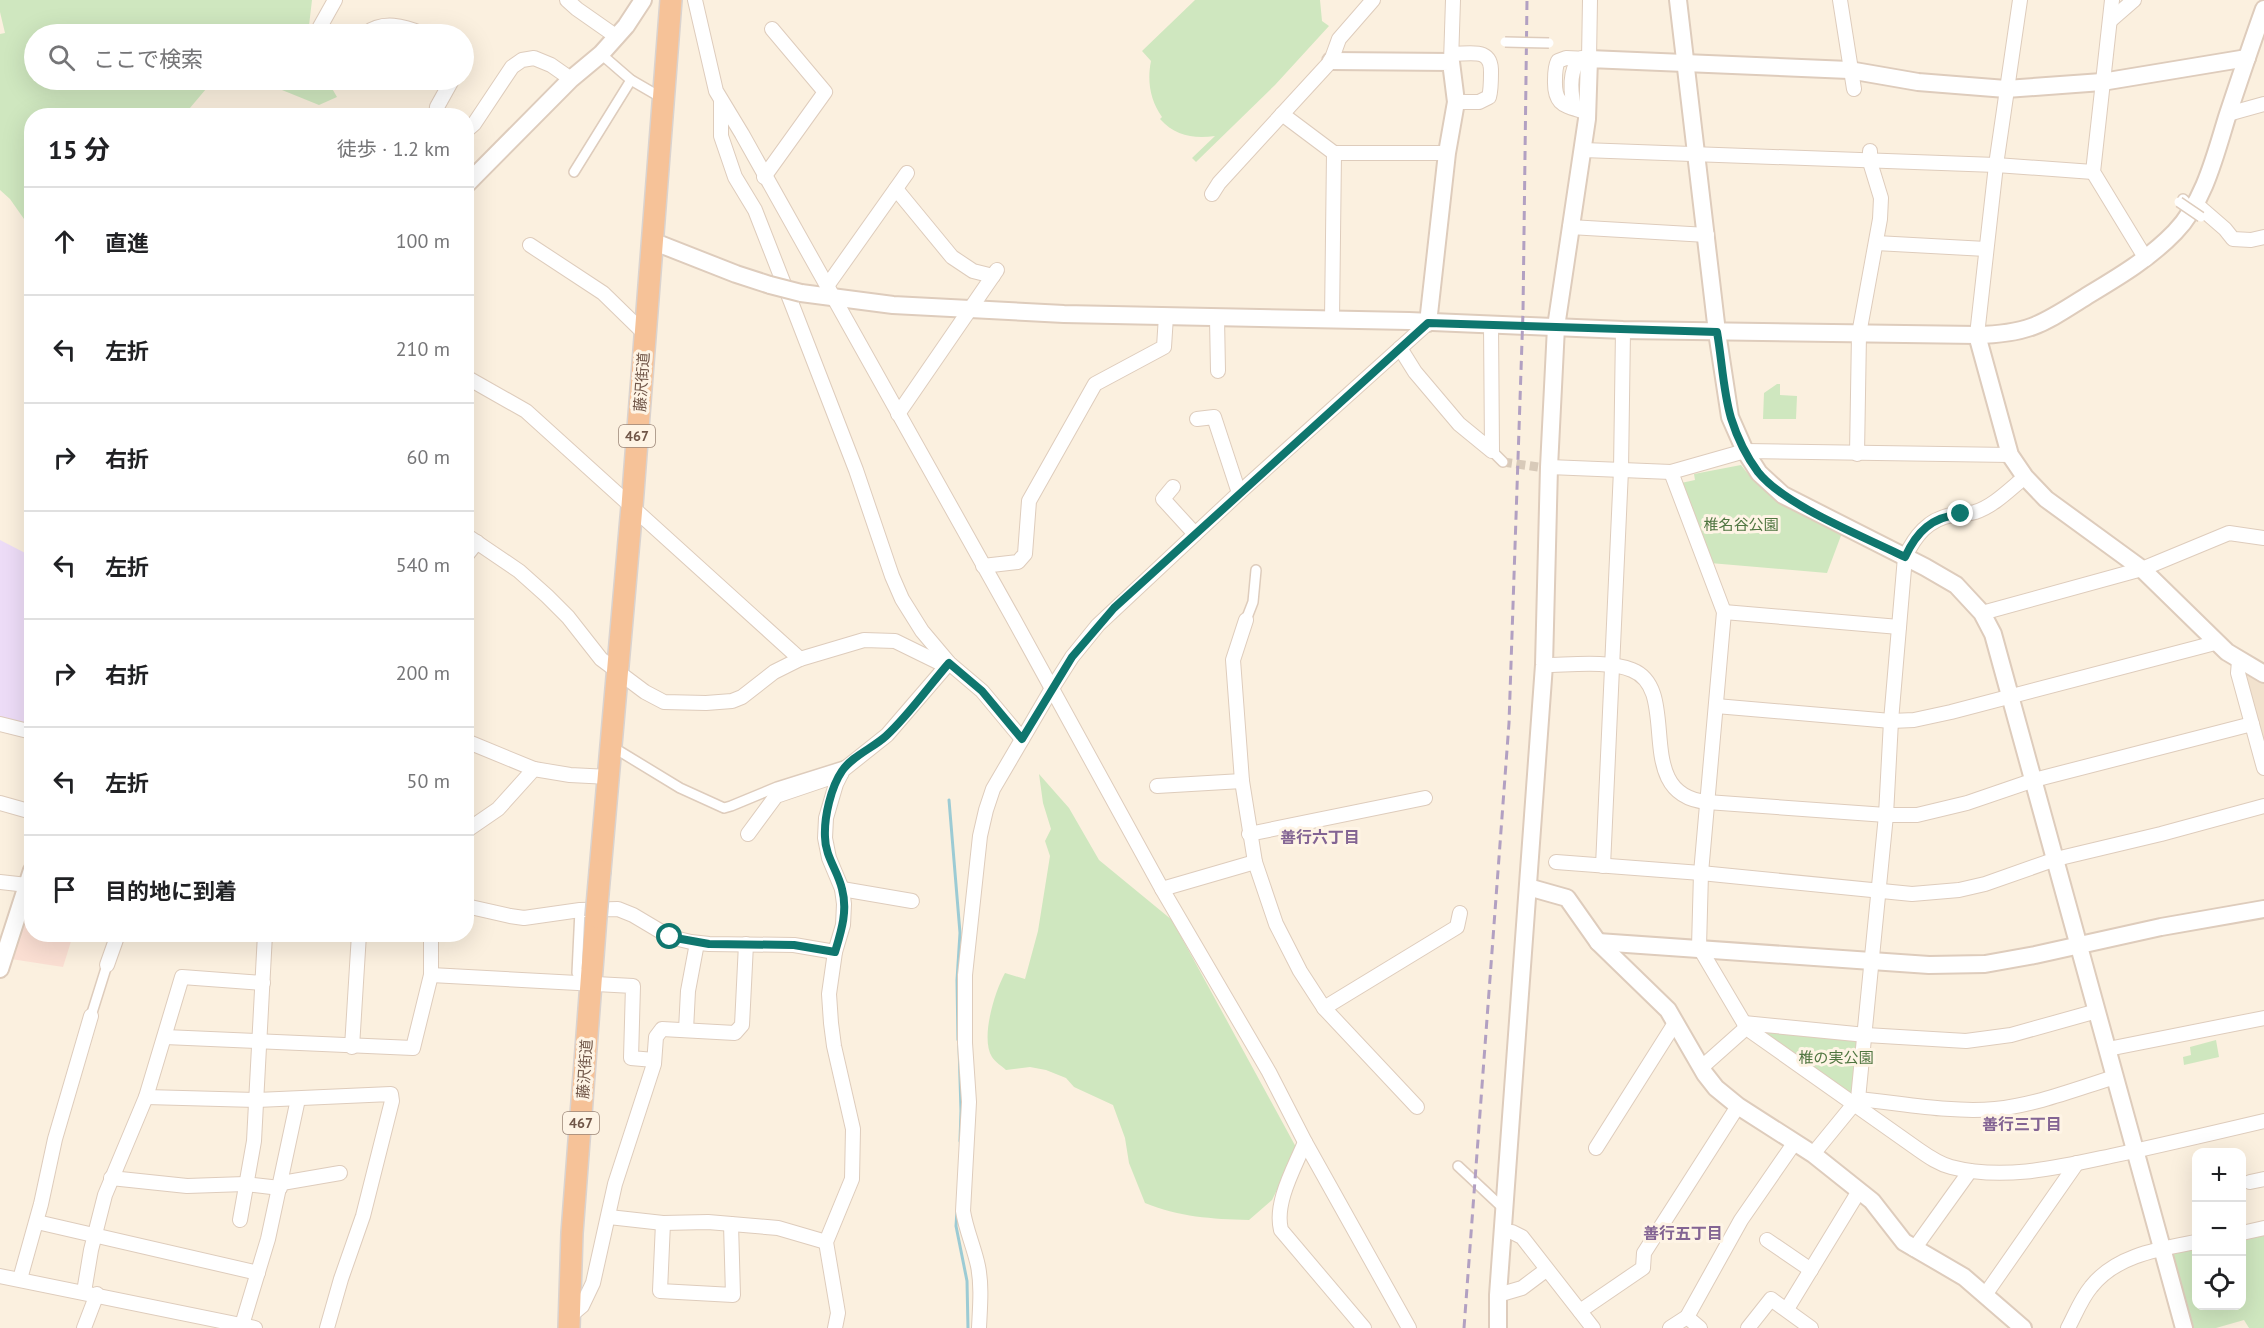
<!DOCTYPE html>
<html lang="ja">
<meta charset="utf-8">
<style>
:root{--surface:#fff;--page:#f6f6f6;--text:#202124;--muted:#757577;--line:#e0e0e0}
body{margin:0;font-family:"PT Sans","Noto Sans JP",sans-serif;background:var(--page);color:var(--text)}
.controls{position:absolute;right:18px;bottom:18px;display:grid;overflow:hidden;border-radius:12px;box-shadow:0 6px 24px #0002}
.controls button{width:54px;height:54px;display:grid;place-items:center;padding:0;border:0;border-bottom:2px solid var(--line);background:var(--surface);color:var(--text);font:30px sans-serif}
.stop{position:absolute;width:18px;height:18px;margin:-14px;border:4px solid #0f766e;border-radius:50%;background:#fff}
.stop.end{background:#0f766e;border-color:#fff;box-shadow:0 2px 6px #0008}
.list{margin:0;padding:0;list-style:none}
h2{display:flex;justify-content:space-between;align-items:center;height:78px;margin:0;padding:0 24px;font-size:26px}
h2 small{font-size:20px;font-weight:400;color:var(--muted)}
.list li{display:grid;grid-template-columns:39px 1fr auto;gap:18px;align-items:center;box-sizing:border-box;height:108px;padding:0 24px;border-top:2px solid var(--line)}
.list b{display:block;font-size:22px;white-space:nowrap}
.list em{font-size:20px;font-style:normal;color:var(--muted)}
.icon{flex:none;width:33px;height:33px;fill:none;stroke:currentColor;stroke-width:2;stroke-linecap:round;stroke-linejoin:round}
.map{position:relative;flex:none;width:2264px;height:1328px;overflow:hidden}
.search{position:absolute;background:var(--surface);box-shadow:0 6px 24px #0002;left:24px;top:24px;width:450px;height:66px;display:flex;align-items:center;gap:15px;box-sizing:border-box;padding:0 21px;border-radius:33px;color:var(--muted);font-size:22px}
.panel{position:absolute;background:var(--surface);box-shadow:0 6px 24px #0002;left:24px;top:108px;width:450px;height:834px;border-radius:24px}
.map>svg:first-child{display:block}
</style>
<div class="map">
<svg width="2264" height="1328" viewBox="0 0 2264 1328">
<rect width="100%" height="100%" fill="#fbf0df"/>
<path fill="#f2e2ce" d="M2247,671l17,8v76l-22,-80z"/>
<path fill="#fbdfd3" d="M28,904l3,2 1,28 41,1 -10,32 -52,-8z"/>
<path fill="#eddcf7" d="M0,540l31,16v174l-31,-8z"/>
<g fill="#cfe7bf">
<path d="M0,0h312l-4,34h-274v46h293l10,17 -18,8 -42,-17 -71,1 -22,26 -152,1 -1,113 -21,-30 -10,-9v-156l5,-1 -5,-21z"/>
<path d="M1195,0h125l2,21 7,5 -54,59 -79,77 -4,-4 23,-22c-21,3 -40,0 -55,-17l2,-2c-12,-17 -15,-36 -11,-56l-9,-10z"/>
<path d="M1777,384h3v11l17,1 -1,23h-33l1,-26z"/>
<path d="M1741,465c29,38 59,49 101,68l-15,40 -117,-10 -29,-80 14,-3 -1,-6z"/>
<path d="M1039,774l30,34 30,52 73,60 125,229 -25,51 -23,20c-38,-1 -69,-3 -104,-17l-16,-40 -4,-25 -12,-33 -39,-18 -8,-9 -20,-8 -16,-3 -24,3c-4,-4 -11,-8 -14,-13 -12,-19 3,-66 13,-84l20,6 13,-48 12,-75 -5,-15 6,-12 -8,-26z"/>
<path d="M1761,1031l98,9 -7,56z"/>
<path d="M2216,1040l3,17 -35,8 -1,-8 8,-2 -1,-8z"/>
<path d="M2264,1233v95h-15l-5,-8 -28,8h-25l-20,-76 25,-5v59h46v-68z"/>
</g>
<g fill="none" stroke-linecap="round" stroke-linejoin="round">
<g stroke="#9ccbd4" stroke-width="3">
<path d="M949,800l11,133 -3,47 1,60"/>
<path d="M959,1046l2,65 -1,30"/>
<path d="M957,1211l-1,15 11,55 1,47"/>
</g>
<path stroke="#d8cab9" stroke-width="9" stroke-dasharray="9 4.5" stroke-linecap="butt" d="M1503,462l35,5"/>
<defs>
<g id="pedestrian">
<path d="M601,54l30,26 31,18"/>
<path d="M574,172l57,-92"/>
<path d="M2183,199l2,2"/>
<path d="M1492,451l11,11"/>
<path d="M1246,620l7,-18 3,-32"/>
<path d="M611,746l69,42 44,20 7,-2 46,-19 70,-22"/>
<path d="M580,910l-3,63 16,1"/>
<path d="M91,1016l16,-51"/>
<path d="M1458,1166l46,43"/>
</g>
<g id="minor">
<path d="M567,0l10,9 40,28"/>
<path d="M695,0l21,91 26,43 270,482 150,273 107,183 36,70 104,186"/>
<path d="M1840,0l14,89"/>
<path d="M2112,0l-19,172 53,87"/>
<path d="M2111,20l23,-20"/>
<path d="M316,34l19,-34"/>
<path d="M365,34c18,-14 39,-8 58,0"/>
<path d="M1452,54c19,0 40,-7 39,19 0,9 0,17 -2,24l-10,5h-23"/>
<path d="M1451,62l2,-62"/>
<path d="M721,101v35l14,41 20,33 36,92 65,168 36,106 10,23 20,32 27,32 33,28 40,48"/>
<path d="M1574,108c-3,-15 -6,-40 8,-50"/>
<path d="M1588,113c-22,-8 -34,-6 -33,-33 0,-7 0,-13 3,-19l8,-3 23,1 1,-59"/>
<path d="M1282,114l52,39h113"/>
<path d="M2228,114l36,-10"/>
<path d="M436,116l1,-9 15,-27"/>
<path d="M466,131l8,-7 38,-57 10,-7 12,-2 17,7 20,14"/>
<path d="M1583,150l413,15 97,7"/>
<path d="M764,177l61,-85 -53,-63"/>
<path d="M896,189l56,68 21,14 20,5"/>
<path d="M1212,194l7,-11 112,-122 8,-22 34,-39"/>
<path d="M2195,203l30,26 8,10 18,1 13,-3"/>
<path d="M1570,227l137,8"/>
<path d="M1876,243l110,6"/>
<path d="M530,245l73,48 42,41"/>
<path d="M827,286l80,-113"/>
<path d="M1217,318l1,53"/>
<path d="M1332,320l2,-167"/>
<path d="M1977,335l19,-170 24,-165"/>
<path d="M1400,348l15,24 44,52 33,27 -1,-126"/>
<path d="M466,377l60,34 274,248"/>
<path d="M898,414l99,-144"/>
<path d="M1197,419l17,-2 25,76"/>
<path d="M1857,454l2,-120 21,-115 1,-21 -11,-36v-11"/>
<path d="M1549,467l122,5 74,-21 265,4"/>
<path d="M1671,472l53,140 -23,261 -2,74 45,76 8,9 167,118c10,7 20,14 32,17 53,14 109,0 160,-11 51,-11 102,-23 153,-35"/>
<path d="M1173,487l-10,12 32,35"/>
<path d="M466,535l53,36 28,25 21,21 33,42 44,33 19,10 42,1 26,-2 10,-4 32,-25 26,-13 64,-19 31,1 51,25"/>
<path d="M466,556l11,-14"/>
<path d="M983,566l35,-4 7,-8 4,-53 66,-117 69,-37 2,-31"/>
<path d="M1724,612l175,15"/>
<path d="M1982,613l160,-44 87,-36 35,5"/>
<path d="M1246,620l-13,40 9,121 13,81 21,62 24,47 24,37 93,99"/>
<path d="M2239,661l-1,12 26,95"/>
<path d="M1544,665c25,0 64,-5 88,5 51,20 -2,125 75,132l179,13h31l50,-12 67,-23 218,-56"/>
<path d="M1716,706l175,15 23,-1 37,-8 264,-69"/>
<path d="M0,724l32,8"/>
<path d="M466,741l68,28"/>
<path d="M1157,786l85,-5"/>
<path d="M0,803l32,9"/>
<path d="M466,831l32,-22 36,-40 36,6 39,2"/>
<path d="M748,834l28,-38 65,-22"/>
<path d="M1249,834l176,-36"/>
<path d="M1556,862l145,11 211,21 47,-4 26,-6 71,-25 105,-25 103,-28"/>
<path d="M1603,866l18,-396 2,-140"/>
<path d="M0,882l27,3"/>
<path d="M842,889l70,12"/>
<path d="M1162,889l93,-27"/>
<path d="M466,906l44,10 14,2 56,-8 38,-1 15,6 37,22 21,5 18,2 85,1 41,7"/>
<path d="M107,965l11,-31"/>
<path d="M431,975l202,11 -2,72 23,2"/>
<path d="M1324,1008l133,-81 3,-14"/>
<path d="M1744,1023l122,12 100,6 45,-6 86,-24"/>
<path d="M686,1030l2,-39 9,-48"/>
<path d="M165,1037l248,11 18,-73v-41"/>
<path d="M352,1047l7,-113"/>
<path d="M2108,1049l156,-31"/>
<path d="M1702,1067l45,-40"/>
<path d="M146,1097l111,3 134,-6 1,7 -29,115 -22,63 -14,49"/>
<path d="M1858,1099c44,4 92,14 137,10 41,-4 81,-20 120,-32"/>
<path d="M1305,1142c-10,25 -31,60 -24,88l83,98"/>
<path d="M1596,1148l79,-125"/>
<path d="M1813,1154l45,-55 28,-284 5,-94 14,-164c10,-21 23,-38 47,-42 8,-1 16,-1 23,-3 19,-6 35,-23 50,-35"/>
<path d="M111,1178l76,8 58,-2 35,4"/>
<path d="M2250,1182l14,-3"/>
<path d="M282,1183l58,-10"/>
<path d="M609,1217l54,6 45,-1 70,6 48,14"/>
<path d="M240,1220l14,-79 11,-207"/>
<path d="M37,1222l221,51"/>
<path d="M663,1223l-3,68 73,4 -2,-71"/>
<path d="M1502,1232h10l10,5 71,91"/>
<path d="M2242,1233l22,-5"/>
<path d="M1767,1240l44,30"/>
<path d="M1914,1249l56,-78"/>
<path d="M0,1276l255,52"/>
<path d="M20,1279l21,-75 14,-65 36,-123"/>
<path d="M84,1292l7,-42 14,-55 41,-98 36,-120 81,6"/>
<path d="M1498,1295l24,-7 24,-18"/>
<path d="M1985,1295l92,-132"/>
<path d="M1787,1309l72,-118"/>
<path d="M1580,1311l63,-43 1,-15 94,-147"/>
<path d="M569,1317l13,-11 11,-23 22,-99 39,-120 2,-27 6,-8 73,4 7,-8 4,-81"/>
<path d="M1687,1317l13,11"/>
<path d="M242,1325l26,-86 30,-140"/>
<path d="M84,1328l13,-34"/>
<path d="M835,1328l3,-15 -12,-71 26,-63 1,-50 -19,-83 -3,-23 -2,-29 6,-42 8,-27 1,-21 -2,-15 -13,-31 -4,-20 1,-20 10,-34 7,-14 44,-35 62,-72"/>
<path d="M979,1328c1,-21 3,-42 -1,-62 -4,-19 -12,-36 -15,-55l6,-109 -4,-59v-68l15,-139 6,-26 7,-21 58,-99 21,-33 26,-32 141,-132 189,-170"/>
<path d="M1670,1328l17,-11 54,-97 54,-78"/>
<path d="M1748,1328l23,-29 40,29"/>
<path d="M2068,1328c7,-13 13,-29 23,-41 25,-32 68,-38 105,-45"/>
</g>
<g id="tertiary">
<path d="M1678,0l39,332 13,85 15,34 14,22 24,22 142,72 31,18 26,28 11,21 191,694"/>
<path d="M1331,61l120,1 5,40 -9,51 -19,170"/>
<path d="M466,185l105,-106 30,-25 25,-28 17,-26"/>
<path d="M652,241l84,33 34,11"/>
<path d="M801,293l92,12 171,9 345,7 214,9 354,5c55,-1 68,-13 113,-41 30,-18 60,-36 85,-62 29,-30 40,-76 52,-115 12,-36 24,-72 37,-108"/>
<path d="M1977,335l33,120 15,22 21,22 96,70 85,83 37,22"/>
<path d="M1528,887l39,11 31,44 70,68 37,64 11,14 22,18 75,48 59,47 32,41 60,35 59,51"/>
<path d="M1598,942l331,23 56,-1 50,-9 126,-28 103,-18"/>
<path d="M0,969l32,-99"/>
<path d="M1498,1328v-33l46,-630 5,-198 7,-140 31,-208 2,-60 260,11 69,12 88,7 96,-7 145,-24"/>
</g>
<g id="trunk">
<path d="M600,871l32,-365 39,-506"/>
<path d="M569,1328l3,-95 24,-316"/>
</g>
</defs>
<use href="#pedestrian" stroke="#deccbc" stroke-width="12"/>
<use href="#minor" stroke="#deccbc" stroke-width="16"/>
<use href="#tertiary" stroke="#deccbc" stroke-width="20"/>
<use href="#trunk" stroke="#dad3cf" stroke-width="24"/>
<use href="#pedestrian" stroke="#fff" stroke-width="9"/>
<use href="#minor" stroke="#fff" stroke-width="14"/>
<use href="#tertiary" stroke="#fff" stroke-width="16"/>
<use href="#trunk" stroke="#f6c298" stroke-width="21"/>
<path stroke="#b2a0c2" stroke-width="3" stroke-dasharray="9 6" stroke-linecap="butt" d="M1464,1328l45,-605 14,-411 4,-312"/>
<defs>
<g id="pedestrian-bridge">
<path d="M1505,42l44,1"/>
<path d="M2179,202l22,15"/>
</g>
<path id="tertiary-bridge" d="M770,285l31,8"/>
<path id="trunk-bridge" d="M596,917l4,-46"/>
</defs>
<use href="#pedestrian-bridge" stroke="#deccbc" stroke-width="12" stroke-linecap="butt"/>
<use href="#tertiary-bridge" stroke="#deccbc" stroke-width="20" stroke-linecap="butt"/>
<use href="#trunk-bridge" stroke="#dad3cf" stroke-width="24" stroke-linecap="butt"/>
<use href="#pedestrian-bridge" stroke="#fff" stroke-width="9"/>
<use href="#tertiary-bridge" stroke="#fff" stroke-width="16"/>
<use href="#trunk-bridge" stroke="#f6c298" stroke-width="21"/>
</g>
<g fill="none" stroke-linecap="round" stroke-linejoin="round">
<path stroke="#0f766e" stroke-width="8" d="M670,937l39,7 85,1 41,7c6,-20 13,-41 7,-63 -4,-18 -17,-33 -17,-52 -1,-20 6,-50 17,-66 10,-15 31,-23 44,-35 23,-21 42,-49 63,-73l33,28 40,48 50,-82 42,-49 314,-285 289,9c5,28 6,59 14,86 6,19 15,38 27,54 27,34 107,65 147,85 12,-26 27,-40 56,-43"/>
</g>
<g text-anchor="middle" stroke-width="6" stroke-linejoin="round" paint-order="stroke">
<g fill="#fef4e5" stroke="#9b8577" stroke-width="1.5">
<rect x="619" y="425" width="36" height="22" rx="4.5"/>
<rect x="563" y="1112" width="36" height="22" rx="4.5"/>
</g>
<g font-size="14" font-weight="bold" fill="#705648">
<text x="637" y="441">467</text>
<text x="581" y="1128">467</text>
</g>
<g font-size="15" fill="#705648" stroke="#fef4e5">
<text transform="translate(642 382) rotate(-86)" y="5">藤沢街道</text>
<text transform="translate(585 1069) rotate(-86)" y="5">藤沢街道</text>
</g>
<g font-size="15" fill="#507641" stroke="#fef4e5">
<text x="1741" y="530">椎名谷公園</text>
<text x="1836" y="1063">椎の実公園</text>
</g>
<g font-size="16" font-weight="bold" fill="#836493" stroke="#fef4e5">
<text x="1320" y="843">善行六丁目</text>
<text x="2022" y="1130">善行三丁目</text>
<text x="1683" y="1239">善行五丁目</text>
</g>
</g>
</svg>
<div class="controls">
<button>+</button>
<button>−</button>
<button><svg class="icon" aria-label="locate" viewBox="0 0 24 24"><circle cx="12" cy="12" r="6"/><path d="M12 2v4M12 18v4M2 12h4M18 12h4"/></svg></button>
</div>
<div class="stop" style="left:670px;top:937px"></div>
<div class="stop end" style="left:1961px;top:514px"></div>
<div class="search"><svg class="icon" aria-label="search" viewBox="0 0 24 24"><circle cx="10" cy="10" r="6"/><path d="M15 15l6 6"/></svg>ここで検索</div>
<section class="panel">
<h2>15 分<small>徒歩 · 1.2 km</small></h2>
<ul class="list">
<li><svg class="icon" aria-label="ahead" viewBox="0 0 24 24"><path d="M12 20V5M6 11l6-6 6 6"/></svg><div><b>直進</b></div><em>100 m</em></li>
<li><svg class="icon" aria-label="left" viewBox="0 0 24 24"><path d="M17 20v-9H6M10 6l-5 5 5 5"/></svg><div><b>左折</b></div><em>210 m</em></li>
<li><svg class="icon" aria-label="right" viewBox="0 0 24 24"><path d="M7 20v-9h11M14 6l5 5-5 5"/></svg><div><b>右折</b></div><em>60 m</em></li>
<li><svg class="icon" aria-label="left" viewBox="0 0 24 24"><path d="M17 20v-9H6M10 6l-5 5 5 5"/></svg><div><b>左折</b></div><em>540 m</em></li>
<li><svg class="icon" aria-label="right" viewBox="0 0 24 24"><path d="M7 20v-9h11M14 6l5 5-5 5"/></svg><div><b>右折</b></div><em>200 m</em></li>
<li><svg class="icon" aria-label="left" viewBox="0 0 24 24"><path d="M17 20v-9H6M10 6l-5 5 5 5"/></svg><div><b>左折</b></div><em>50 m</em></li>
<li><svg class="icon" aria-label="arrive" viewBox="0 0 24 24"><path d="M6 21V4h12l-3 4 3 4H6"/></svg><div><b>目的地に到着</b></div></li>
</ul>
</section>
</div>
